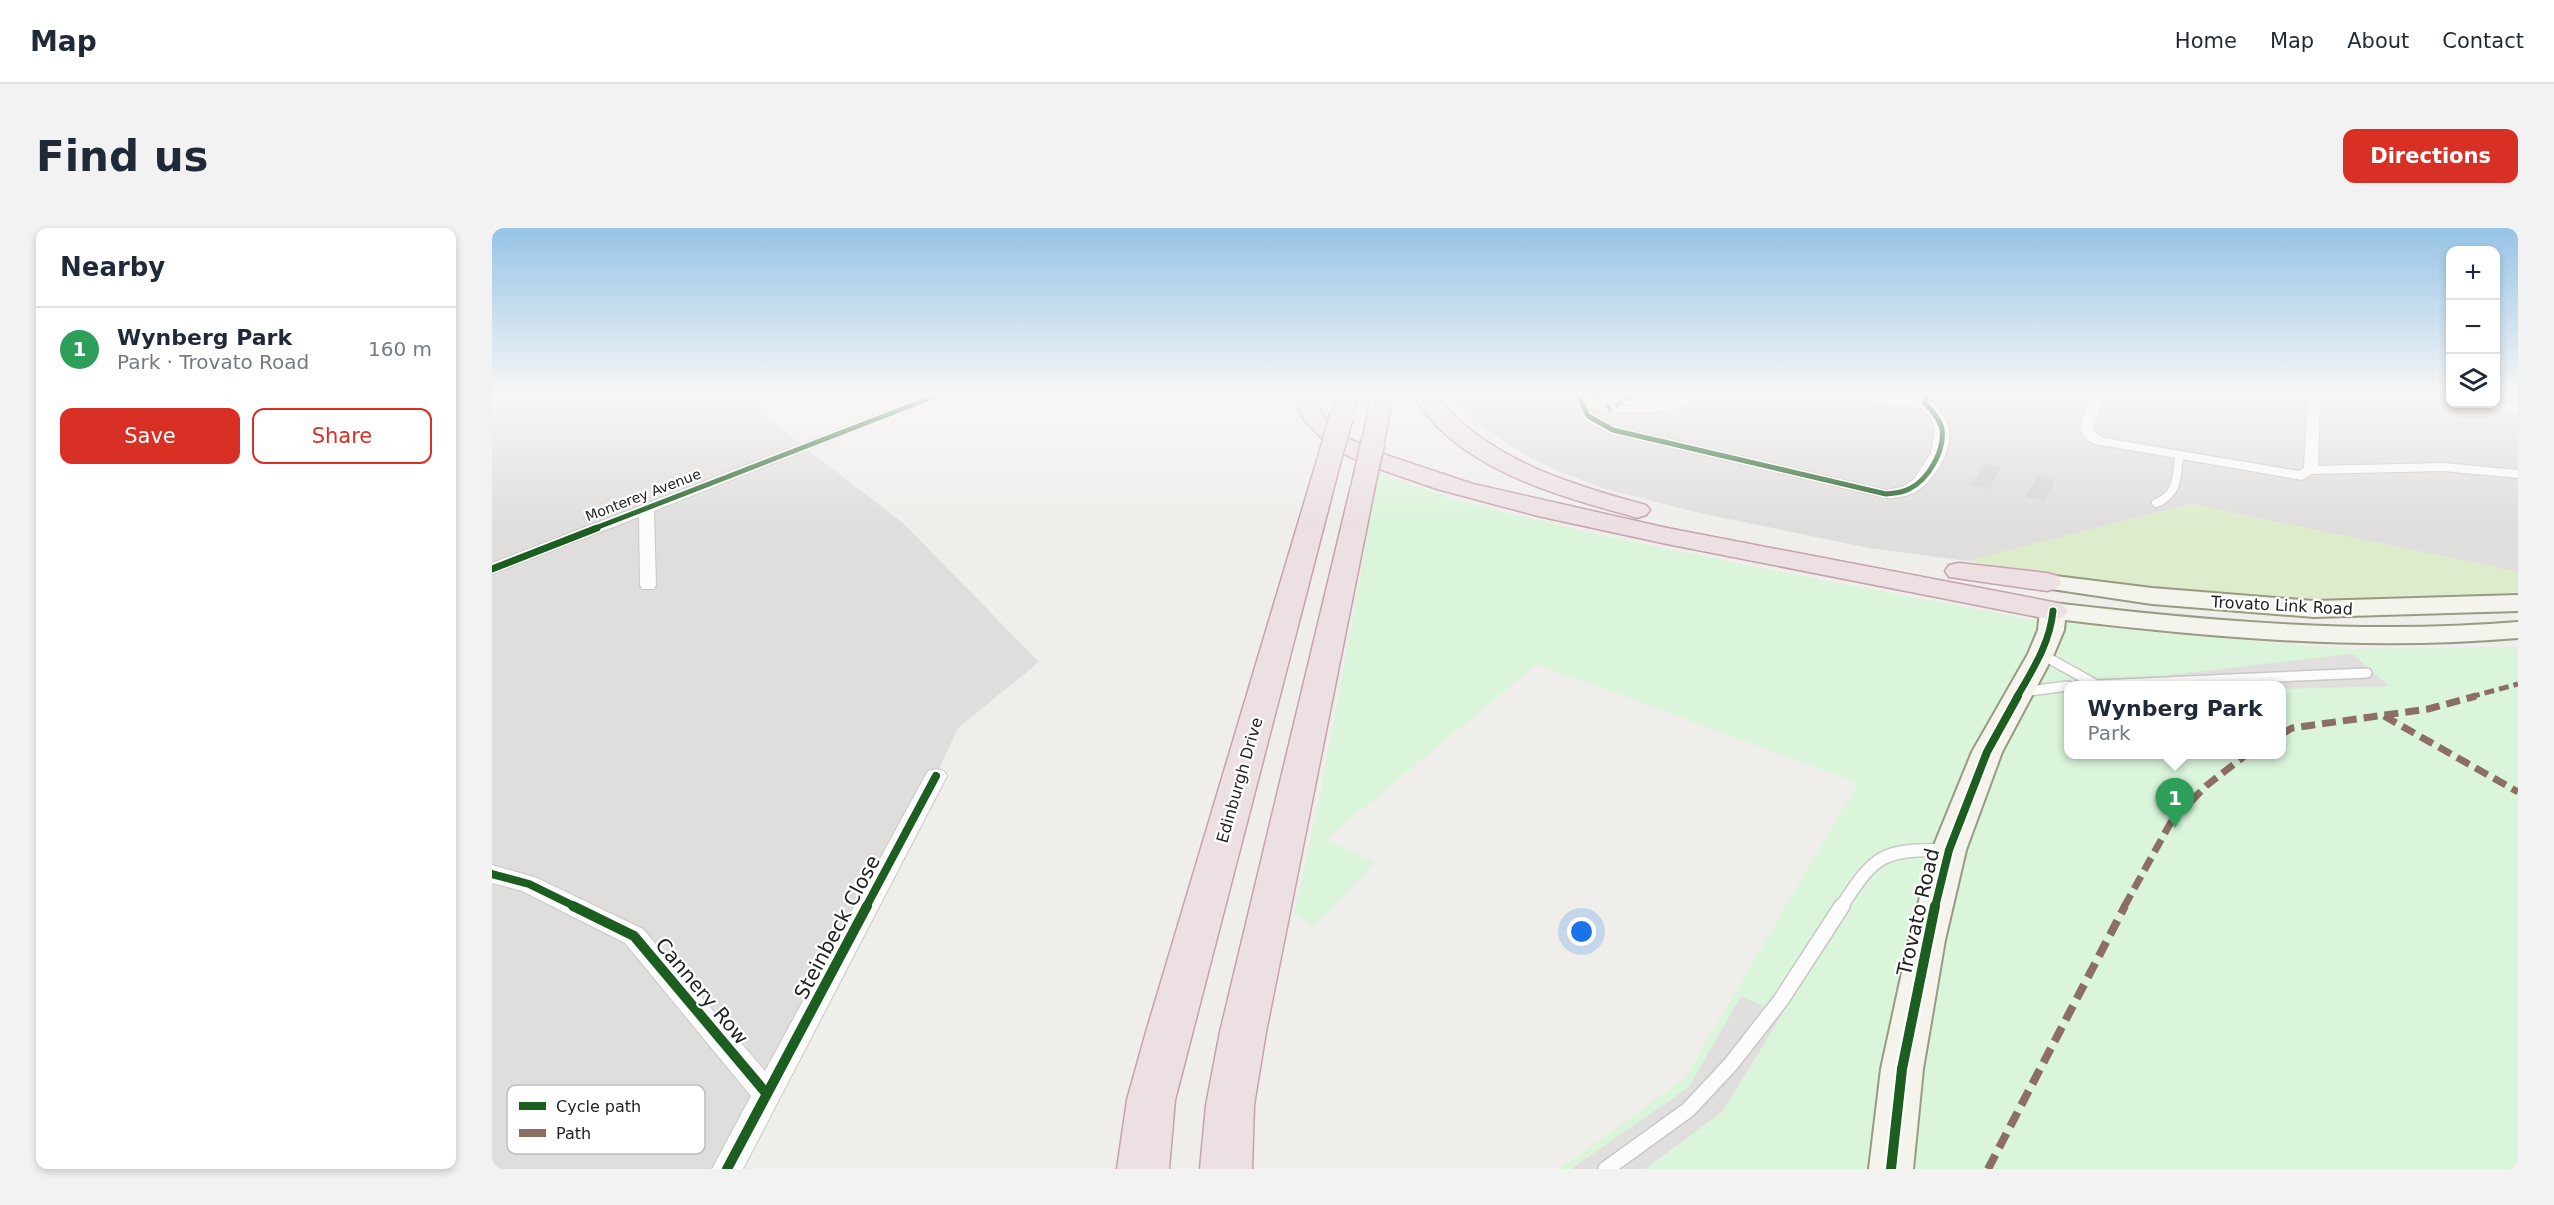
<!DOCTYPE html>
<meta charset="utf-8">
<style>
:root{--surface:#fff;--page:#f2f2f3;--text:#1f2937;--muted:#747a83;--line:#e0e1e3;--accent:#d93025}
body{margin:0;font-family:"DejaVu Sans",sans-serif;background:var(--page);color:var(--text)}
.controls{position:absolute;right:18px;top:18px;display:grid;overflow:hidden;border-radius:12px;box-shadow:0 3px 9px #0003}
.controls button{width:54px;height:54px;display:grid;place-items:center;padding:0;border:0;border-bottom:2px solid var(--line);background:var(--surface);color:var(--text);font:30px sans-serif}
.you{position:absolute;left:1090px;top:704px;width:21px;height:21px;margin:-15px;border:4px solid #fff;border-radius:50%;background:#1a73e8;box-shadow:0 0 0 9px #1a73e833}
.badge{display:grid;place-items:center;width:39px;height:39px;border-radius:50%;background:var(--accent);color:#fff;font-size:20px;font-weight:700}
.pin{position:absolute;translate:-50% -50px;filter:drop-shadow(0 2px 3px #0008)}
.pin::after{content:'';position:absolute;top:32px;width:21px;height:18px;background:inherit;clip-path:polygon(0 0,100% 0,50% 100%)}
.popup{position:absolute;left:1572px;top:453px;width:222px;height:78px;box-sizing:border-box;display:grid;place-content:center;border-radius:12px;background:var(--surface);filter:drop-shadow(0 2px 4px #0005);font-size:20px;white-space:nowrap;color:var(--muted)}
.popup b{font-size:22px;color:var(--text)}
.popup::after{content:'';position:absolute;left:50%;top:100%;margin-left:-12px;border:12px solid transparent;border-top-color:var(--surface)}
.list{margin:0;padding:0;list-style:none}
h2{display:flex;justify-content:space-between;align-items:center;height:78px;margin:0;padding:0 24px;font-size:26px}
h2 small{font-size:20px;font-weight:400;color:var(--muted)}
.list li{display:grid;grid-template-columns:39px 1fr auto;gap:18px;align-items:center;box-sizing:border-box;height:84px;padding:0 24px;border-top:2px solid var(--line)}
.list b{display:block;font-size:22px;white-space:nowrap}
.list p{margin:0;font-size:20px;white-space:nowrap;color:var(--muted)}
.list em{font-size:20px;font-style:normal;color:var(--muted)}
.actions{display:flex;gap:12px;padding:18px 24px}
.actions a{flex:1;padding:14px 0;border:2px solid var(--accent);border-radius:12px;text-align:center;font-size:21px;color:var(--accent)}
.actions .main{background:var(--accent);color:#fff}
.icon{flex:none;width:33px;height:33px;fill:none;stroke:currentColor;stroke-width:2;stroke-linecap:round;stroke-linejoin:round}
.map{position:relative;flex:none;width:2026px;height:941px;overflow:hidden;border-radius:12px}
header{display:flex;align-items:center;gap:36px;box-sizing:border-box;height:84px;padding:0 30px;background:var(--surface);border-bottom:2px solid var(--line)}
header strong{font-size:28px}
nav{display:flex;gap:33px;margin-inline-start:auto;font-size:21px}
.intro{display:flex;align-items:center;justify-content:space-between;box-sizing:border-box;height:144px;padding:0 36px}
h1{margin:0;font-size:42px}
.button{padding:15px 27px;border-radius:12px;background:var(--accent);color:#fff;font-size:21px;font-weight:700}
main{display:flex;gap:36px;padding:0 36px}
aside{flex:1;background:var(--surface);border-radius:12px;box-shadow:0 3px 9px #0003}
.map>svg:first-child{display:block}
</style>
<header>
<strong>Map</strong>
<nav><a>Home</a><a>Map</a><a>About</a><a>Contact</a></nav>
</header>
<div class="intro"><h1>Find us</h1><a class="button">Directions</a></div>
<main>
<aside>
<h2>Nearby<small></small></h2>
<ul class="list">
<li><span class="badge" style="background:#2e9e5b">1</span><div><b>Wynberg Park</b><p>Park · Trovato Road</p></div><em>160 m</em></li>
</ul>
<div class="actions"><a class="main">Save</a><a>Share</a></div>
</aside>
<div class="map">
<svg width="2026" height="941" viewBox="0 0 2026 941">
<rect width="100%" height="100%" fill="#f0eeeb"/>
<g fill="#dfdedc">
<path d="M0,167h273l-9,8 11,15 137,106 135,138 -81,66 -22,48 -209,393h-235z"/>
<path d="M961,167h997v9h46v-9h22v177l-327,-68 -224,57 -98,-13 -174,-36 -93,-24 -46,-18 -31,-15 -39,-26 -28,-24z"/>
</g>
<path fill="#ddeccb" d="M1699,276l327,68v20c-184,16 -370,3 -551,-31z"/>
<g fill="#daf5da" fill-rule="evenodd">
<path d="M1087,167h109l-23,8 -47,6 -37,-11z"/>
<path d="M885,245l86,29 141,34 157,32 266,51 123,13 199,17 169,-2v522h-959l125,-90 174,-296 -321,-119 -212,176 50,22 -61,65 -20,-13 25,-114 49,-265h-6zM1576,458h214v68h-214z"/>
</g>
<g fill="#e0dfde">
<path d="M1860,426l37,32 -107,3v-3l-106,-1 -8,-10z"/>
<path d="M1249,768l41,19 -60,97 -77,57h-74l118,-82z"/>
</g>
<g fill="#d7d4d2">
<path d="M1492,236l17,4 -12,21 -18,-4z"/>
<path d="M1545,248l18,4 -10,21 -19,-4z"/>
</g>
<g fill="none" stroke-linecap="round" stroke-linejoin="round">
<defs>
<g id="lane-far3">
<path d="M1819,242l133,-3 74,7"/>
<path d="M1664,275c22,-8 21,-27 23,-47"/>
</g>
<g id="lane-far2">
<path d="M1549,426l52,29"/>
<path d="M1584,458l291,-13"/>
<path d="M1529,464l47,-6"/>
</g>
<path id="lane-far1" d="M1349,679c35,-53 40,-57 104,-57"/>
<path id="lane" d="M1114,941l82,-59 43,-46 50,-64 61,-94"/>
<g id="street">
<path d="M436,167h16l-290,116 2,74 -2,4h-12l-2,-4 -1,-68 -147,57v-11z"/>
<path d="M1080,167c16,-2 31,10 49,11 26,2 49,-11 74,-11 -16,23 -80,20 -105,13l3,6 24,13 269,63 16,-3 12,-8 17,-26 4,-24 -4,-11 -10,-12 -29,-1 -37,-7 -2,-3 66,3 2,-3h12l-2,6c7,8 16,17 18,28 4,22 -16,54 -35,64 -9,4 -19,5 -28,5l-278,-65 -25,-14z"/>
<path d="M1600,167h12l-11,33 4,6 7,4 195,33 5,-3 4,-73h12l-2,75 -16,10 -207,-36 -8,-4 -8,-12z"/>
<path d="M1937,167h21v6l-19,-3z"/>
<path d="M2004,174l22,3v8l-31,-5 -6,-4h15z"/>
<path d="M444,541l8,2 3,5 -204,393h-31l39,-73 -126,-153 -103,-52 -30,-8v-18l45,13 106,51 122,142 160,-295 3,-5z"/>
</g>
<g id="secondary">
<path d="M1555,347l105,13 162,13 204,-6v16l-204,6 -162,-13 -114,-17 -3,-5 3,-5z"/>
<path d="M1561,375c155,18 309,32 465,19v16c-152,13 -302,0 -453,-18l-1,10 -10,24 -52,98 -36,98 -21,90 -22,129 -10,100h-44l12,-100 28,-129 23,-90 40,-98 56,-98 10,-24 2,-19 4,-5z"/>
</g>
<g id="highway">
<path d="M802,167h20l10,22 27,23 35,15 87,29 194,44 386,74 10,3 5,6 -5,6 -10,3 -386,-76 -129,-28 -101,-27 -75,-26 -33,-17 -24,-25 -7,-12z"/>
<path d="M845,167h21l-8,25 -8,2 -8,-2 -3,-5z"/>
<path d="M879,167h22l-9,47 -3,5 -8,2 -8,-2 -3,-5z"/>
<path d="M922,167h21c52,64 133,89 211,110l4,5 -4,5 -9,3 -9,-3c-72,-19 -177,-50 -214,-120z"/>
<path d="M837,225l8,2 4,5 -166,640 -6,69h-52l10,-69 19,-68 171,-572 4,-5z"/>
<path d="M871,251l9,2 3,5 -109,546 -12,73 -2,64h-52l6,-64 14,-73 131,-546 3,-5z"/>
<path d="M1467,335l88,10 10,3 4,6 -4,6 -10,3 -98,-14 -4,-6 4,-6z"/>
</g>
</defs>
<use href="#lane-far3" stroke="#c9c8c7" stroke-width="10"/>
<use href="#lane-far2" stroke="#c9c8c7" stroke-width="12"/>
<use href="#lane-far1" stroke="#c9c8c7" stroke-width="15"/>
<use href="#lane" stroke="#c9c8c7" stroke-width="18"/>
<use href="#street" stroke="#c9c8c7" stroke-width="2"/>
<use href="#secondary" stroke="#999a82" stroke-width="4"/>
<use href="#highway" stroke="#c5a2ac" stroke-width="3"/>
<use href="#lane-far3" stroke="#fdfcfc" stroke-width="8"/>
<use href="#lane-far2" stroke="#fdfcfc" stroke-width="9"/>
<use href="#lane-far1" stroke="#fdfcfc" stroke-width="12"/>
<use href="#lane" stroke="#fdfcfc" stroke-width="15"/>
<use href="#street" fill="#fdfcfc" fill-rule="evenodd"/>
<use href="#secondary" fill="#f4f4ed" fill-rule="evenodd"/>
<use href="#highway" fill="#ece0e2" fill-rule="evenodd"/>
<defs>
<g id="highway-bridge">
<path d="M837,232l13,-45"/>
<path d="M871,258l10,-44"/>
</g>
</defs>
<use href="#highway-bridge" stroke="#c5a2ac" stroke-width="26" stroke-linecap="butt"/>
<use href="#highway-bridge" stroke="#ece0e2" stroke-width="23"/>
<path stroke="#8d6e63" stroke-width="4.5" stroke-dasharray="8 4.5" stroke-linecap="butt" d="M1105,167l13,14 24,-14"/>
<path stroke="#8d6e63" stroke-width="5" stroke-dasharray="10 5" stroke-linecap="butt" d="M1978,469l48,-13"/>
<g stroke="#8d6e63" stroke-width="7" stroke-dasharray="14 7" stroke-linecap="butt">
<path d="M1892,488l134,76"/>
<path d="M1790,506l10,-6 136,-19 48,-13"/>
<path d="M1632,679l47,-85 35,-36 41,-32"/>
</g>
<path stroke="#8d6e63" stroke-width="8" stroke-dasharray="16 8" stroke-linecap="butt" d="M1496,941l137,-263"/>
<defs>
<g id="cycleway-far3">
<path d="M1086,167l10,21 25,14 273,64c8,-1 16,-1 23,-5 19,-9 36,-38 33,-60 -2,-10 -11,-19 -18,-27l3,-7"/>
<path d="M101,301l345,-134"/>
</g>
<g id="cycleway-far2">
<path d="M0,341l105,-41"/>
<path d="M1525,469c16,-28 33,-54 36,-86"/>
</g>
<g id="cycleway-far1">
<path d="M0,646l37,10 47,23"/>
<path d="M374,679l70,-131"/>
<path d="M1443,679l14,-57 38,-98 31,-56"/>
</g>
<g id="cycleway">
<path d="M81,678l61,30 132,157"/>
<path d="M235,941l140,-263"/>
<path d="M1399,941l11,-100 33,-163"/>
</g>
</defs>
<use href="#cycleway-far3" stroke="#fff" stroke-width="8"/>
<use href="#cycleway-far2" stroke="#fff" stroke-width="10"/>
<use href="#cycleway-far1" stroke="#fff" stroke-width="12"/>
<use href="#cycleway" stroke="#fff" stroke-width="14"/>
<use href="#cycleway-far3" stroke="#1b5e20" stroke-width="5"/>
<use href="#cycleway-far2" stroke="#1b5e20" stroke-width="7"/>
<use href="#cycleway-far1" stroke="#1b5e20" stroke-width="8"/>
<use href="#cycleway" stroke="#1b5e20" stroke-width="10"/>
</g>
<linearGradient id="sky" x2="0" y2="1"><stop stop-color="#97c4e6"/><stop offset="0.56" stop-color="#f8f7f6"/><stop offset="1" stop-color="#f8f7f6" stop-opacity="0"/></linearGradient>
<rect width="2026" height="298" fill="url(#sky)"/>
<g text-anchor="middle" stroke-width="4.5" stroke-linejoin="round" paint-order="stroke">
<g font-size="14" fill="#222" stroke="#fff">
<text transform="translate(151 267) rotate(-21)" y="5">Monterey Avenue</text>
</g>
<g font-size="16" fill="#222" stroke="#fff">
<text transform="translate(1790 377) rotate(3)" y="6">Trovato Link Road</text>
<text transform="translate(747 552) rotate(-74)" y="6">Edinburgh Drive</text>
</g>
<g font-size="20" fill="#222" stroke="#fff">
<text transform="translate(1426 684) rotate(-77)" y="7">Trovato Road</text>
<text transform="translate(345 699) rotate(-62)" y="7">Steinbeck Close</text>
<text transform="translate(210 763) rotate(50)" y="7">Cannery Row</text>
</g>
</g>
<rect x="15" y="857" width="198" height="69" rx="9" fill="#fff" stroke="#bdbdbd" stroke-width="1.5"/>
<rect x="27" y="874" width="27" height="8" fill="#1b5e20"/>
<rect x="27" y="901" width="27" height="8" fill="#8d6e63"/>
<g font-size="16" fill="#222">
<text x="64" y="884">Cycle path</text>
<text x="64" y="911">Path</text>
</g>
</svg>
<div class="controls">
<button>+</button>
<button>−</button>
<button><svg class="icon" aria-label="layers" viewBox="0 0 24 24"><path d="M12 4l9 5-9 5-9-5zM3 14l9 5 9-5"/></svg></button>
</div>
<div class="you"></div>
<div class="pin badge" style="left:1683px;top:600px;background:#2e9e5b">1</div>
<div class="popup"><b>Wynberg Park</b>Park</div>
</div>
</main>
